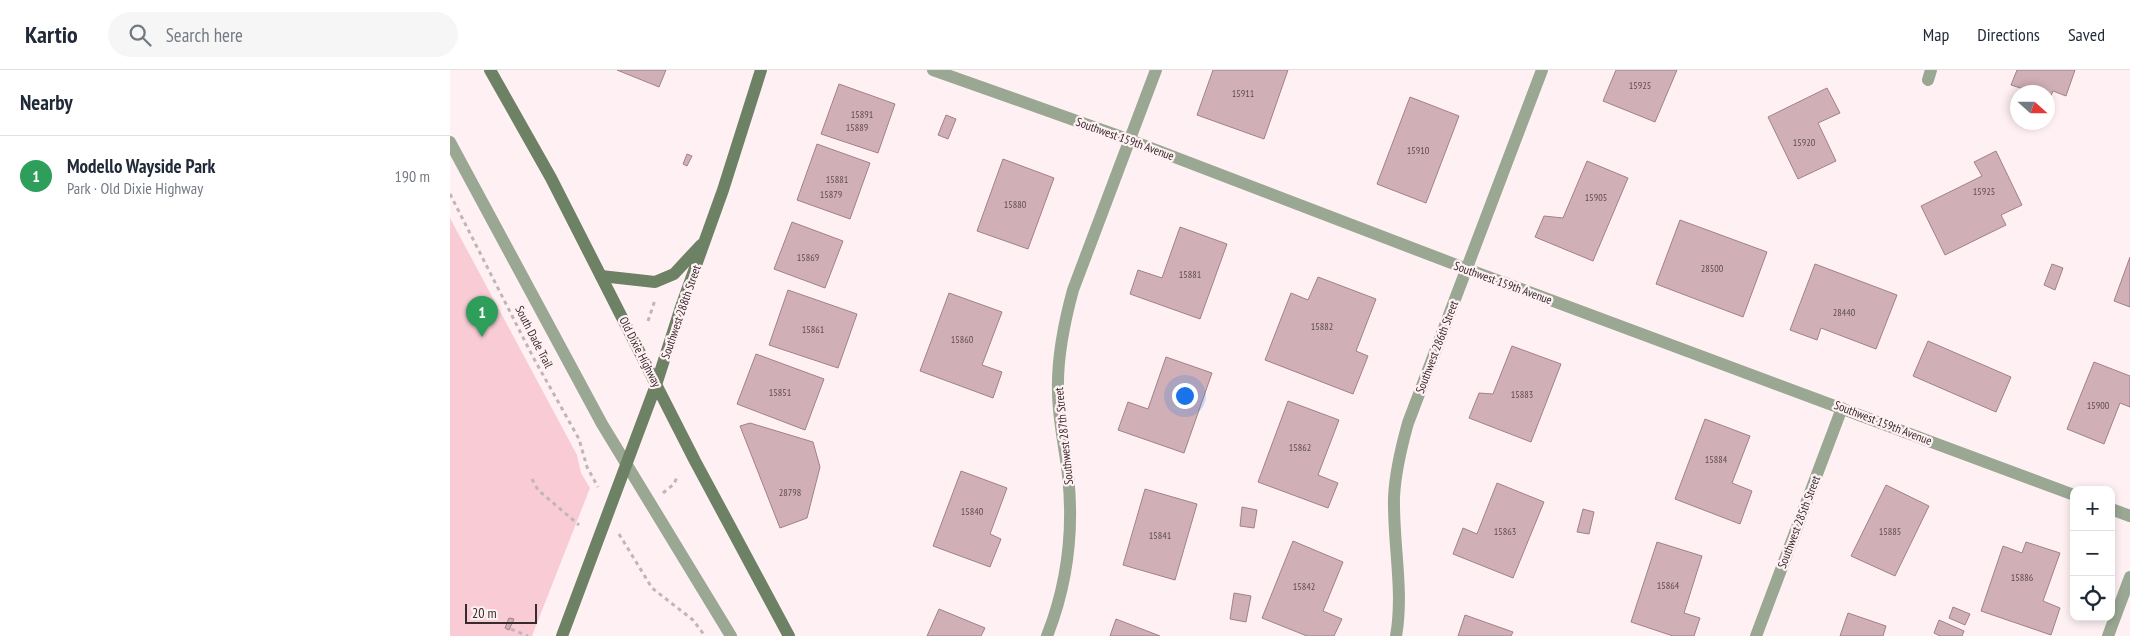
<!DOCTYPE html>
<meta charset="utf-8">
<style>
:root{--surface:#fff;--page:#f6f6f7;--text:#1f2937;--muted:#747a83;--line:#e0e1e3;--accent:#ea580c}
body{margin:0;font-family:"PT Sans Narrow",sans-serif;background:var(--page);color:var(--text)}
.controls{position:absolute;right:15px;bottom:15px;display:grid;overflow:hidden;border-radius:10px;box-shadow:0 2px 8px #0003}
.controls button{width:45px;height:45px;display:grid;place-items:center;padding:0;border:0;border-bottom:1px solid var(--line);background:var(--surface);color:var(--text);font:25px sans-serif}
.compass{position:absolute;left:1560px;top:15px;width:45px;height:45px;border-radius:50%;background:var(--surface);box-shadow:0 2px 8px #0003;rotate:111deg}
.scale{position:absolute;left:15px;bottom:12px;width:72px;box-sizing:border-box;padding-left:5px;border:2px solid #382b2e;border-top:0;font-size:14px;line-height:18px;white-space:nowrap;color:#382b2e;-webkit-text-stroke:4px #fff1f3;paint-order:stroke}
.you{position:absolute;left:734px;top:325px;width:18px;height:18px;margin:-12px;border:4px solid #fff;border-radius:50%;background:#1a73e8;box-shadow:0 0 0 8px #1a73e833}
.badge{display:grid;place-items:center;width:32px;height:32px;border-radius:50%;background:var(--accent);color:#fff;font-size:16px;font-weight:700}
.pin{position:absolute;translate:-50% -41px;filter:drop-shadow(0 1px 2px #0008)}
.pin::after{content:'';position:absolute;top:26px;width:18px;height:15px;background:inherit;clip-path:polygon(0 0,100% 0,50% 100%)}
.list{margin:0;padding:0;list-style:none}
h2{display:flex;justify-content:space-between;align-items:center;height:65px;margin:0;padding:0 20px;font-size:21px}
h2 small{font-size:16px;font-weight:400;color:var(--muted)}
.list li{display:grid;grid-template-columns:32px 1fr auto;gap:15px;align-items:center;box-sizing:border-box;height:80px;padding:0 20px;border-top:1px solid var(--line)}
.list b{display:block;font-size:19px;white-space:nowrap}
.list p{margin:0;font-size:16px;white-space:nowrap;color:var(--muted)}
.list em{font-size:16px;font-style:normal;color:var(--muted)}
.icon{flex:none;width:28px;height:28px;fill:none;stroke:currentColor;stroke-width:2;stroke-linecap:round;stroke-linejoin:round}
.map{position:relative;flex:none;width:1680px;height:566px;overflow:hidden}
header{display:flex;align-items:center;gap:30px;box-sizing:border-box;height:70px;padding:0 25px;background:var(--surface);border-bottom:1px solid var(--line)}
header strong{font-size:24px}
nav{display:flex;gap:28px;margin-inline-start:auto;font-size:18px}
.search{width:350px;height:45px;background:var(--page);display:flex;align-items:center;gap:12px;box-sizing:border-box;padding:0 18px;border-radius:28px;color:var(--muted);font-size:19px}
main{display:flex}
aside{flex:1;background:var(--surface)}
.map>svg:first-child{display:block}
</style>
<header>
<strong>Kartio</strong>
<div class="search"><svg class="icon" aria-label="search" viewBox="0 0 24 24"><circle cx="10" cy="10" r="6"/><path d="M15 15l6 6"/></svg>Search here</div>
<nav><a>Map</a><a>Directions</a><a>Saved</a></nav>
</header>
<main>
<aside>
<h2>Nearby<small></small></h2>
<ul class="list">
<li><span class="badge" style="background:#2e9e5b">1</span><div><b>Modello Wayside Park</b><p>Park · Old Dixie Highway</p></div><em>190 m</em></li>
</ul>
</aside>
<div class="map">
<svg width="1680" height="566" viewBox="0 0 1680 566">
<rect width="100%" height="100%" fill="#fff1f3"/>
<path fill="#f9ccd5" d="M0,148l127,237 4,18 9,15 -58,148h-82z"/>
<g fill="#d1afb6" stroke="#a18188">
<path d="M167,0h49l-7,17z"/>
<path d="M763,0h75l-24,69 -67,-24z"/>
<path d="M1166,0h61l-22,52 -52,-21z"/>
<path d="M1567,0h58l-9,26 -13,-5 -3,7 -2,-1v-5h-15l-22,-7z"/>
<path d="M389,14l56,20 -17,49 -57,-19z"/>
<path d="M1377,18l13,25 -22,10 18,38 -38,18 -30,-62z"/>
<path d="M960,27l49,19 -33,87 -49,-19z"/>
<path d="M496,45l10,4 -8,20 -10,-4z"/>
<path d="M367,74l53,19 -20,56 -53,-19z"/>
<path d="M1546,81l26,54 -21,10 5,10 -61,30 -24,-49 61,-30 -8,-14z"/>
<path d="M237,84l5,2 -5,10 -4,-2z"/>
<path d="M553,89l51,19 -26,71 -51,-18z"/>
<path d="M1137,91l41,17 -35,83 -58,-24 9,-21 19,2z"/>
<path d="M1230,150l87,32 -24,65 -87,-33z"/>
<path d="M342,152l51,19 -18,47 -51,-19z"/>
<path d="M730,157l47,17 -27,75 -70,-25 8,-24 24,8z"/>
<path d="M1680,187v50l-16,-6z"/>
<path d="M1365,194l82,31 -21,54 -55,-21 -4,12 -27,-10z"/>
<path d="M1602,194l11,4 -8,22 -11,-5z"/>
<path d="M868,207l58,22 -20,52 12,5 -15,38 -88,-34 26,-67 17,7z"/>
<path d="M338,220l69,24 -19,54 -69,-23z"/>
<path d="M499,223l53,19 -20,53 20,7 -9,26 -73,-27z"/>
<path d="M1478,271l83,36 -15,35 -83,-36z"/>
<path d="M1062,276l49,18 -30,78 -62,-24 10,-25 14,1z"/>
<path d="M306,284l68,25 -19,51 -68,-26z"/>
<path d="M716,287l46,16 -28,80 -66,-23 10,-28 20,7z"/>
<path d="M1644,292l36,14v31l-10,-4 -16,41 -37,-15z"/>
<path d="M838,331l51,19 -21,55 20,8 -10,25 -70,-26z"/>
<path d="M1255,349l45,17 -18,47 20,8 -12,33 -65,-25z"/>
<path d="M300,353l63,19 7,25 -13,51 -27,10 -40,-102z"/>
<path d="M511,401l46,17 -17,46 11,5 -11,28 -57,-21z"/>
<path d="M1047,413l47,19 -31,76 -60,-24 10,-26 14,6z"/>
<path d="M1436,415l43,21 -34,70 -44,-20z"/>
<path d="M695,419l52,15 -22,76 -52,-15z"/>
<path d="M792,437l15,3 -3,18 -14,-2z"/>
<path d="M1133,439l11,3 -5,22 -12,-2z"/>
<path d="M843,471l50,21 -20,49 19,8 -8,17h-27l-45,-18z"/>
<path d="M1207,472l45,14 -18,57 16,5 -6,18h-21l-42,-14z"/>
<path d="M1576,472l34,11 -17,48 17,7 -9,27 -70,-24 22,-65 19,7z"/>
<path d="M784,523l17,3 -5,26 -16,-3z"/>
<path d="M1503,537l17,7 -5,11 -16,-7z"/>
<path d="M489,539l46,19 -4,8h-54z"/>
<path d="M1398,543l38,13 -3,10h-43z"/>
<path d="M1015,545l48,17 -2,4h-53z"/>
<path d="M59,548l5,1 -5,11 -4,-2z"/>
<path d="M666,549l44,17h-50z"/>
<path d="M1489,550l25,11 -2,5h-22l-6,-3z"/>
</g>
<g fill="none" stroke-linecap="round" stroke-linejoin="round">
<g stroke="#c2b5b7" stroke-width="3" stroke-dasharray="4 4" stroke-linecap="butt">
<path d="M0,124l83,163 46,82 8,28 11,20"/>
<path d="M198,251l7,-21"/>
<path d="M82,409l6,11 41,35"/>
<path d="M213,423l11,-9 4,-9"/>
<path d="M169,464l33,54 41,32 12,16"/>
<path d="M61,559l17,7"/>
</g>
<path stroke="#99a793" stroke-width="12" d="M0,72l152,282 129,212"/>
<g stroke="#99a793" stroke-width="12">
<path d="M483,0l197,70 337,129 607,226"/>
<path d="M1478,10l3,-10"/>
<path d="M1661,439l19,7"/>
<path d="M597,566c21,-53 27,-105 21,-161 -3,-28 -10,-55 -10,-84 -1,-34 6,-68 15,-101l83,-220"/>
<path d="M946,566c8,-45 -3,-92 -2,-138 1,-26 7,-50 14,-75l134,-353"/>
<path d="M1306,566l86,-228"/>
<path d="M1658,566l22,-59"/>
</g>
<g stroke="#6d8164" stroke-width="12">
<path d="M40,0l61,108 144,283 94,175"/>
<path d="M151,206l54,6 19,-8 27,-29"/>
<path d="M112,566l94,-251 25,-78 42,-117 38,-120"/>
</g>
</g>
<g text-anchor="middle" stroke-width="4.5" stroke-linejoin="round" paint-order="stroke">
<g font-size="10" fill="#5e4c50">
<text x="1190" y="19">15925</text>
<text x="793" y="27">15911</text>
<text x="412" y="48">15891</text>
<text x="407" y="61">15889</text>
<text x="1354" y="76">15920</text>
<text x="968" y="84">15910</text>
<text x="387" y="113">15881</text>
<text x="1534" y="125">15925</text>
<text x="381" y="128">15879</text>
<text x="1146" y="131">15905</text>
<text x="565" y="138">15880</text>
<text x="358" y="191">15869</text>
<text x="1262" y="202">28500</text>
<text x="740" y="208">15881</text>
<text x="1394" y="246">28440</text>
<text x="872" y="260">15882</text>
<text x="363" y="263">15861</text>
<text x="512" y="273">15860</text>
<text x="330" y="326">15851</text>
<text x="1072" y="328">15883</text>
<text x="1648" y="339">15900</text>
<text x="850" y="381">15862</text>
<text x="1266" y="393">15884</text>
<text x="340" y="426">28798</text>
<text x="522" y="445">15840</text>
<text x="1055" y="465">15863</text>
<text x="1440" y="465">15885</text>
<text x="710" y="469">15841</text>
<text x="1572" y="511">15886</text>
<text x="1218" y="519">15864</text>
<text x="854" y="520">15842</text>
</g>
<g font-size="12" fill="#382b2e" stroke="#fff1f3">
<text transform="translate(675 69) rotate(20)" y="4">Southwest 159th Avenue</text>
<text transform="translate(1053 213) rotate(20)" y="4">Southwest 159th Avenue</text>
<text transform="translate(231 242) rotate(-71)" y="4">Southwest 288th Street</text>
<text transform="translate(84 267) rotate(63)" y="4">South Dade Trail</text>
<text transform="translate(987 277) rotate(-69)" y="4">Southwest 286th Street</text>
<text transform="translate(190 282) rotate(63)" y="4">Old Dixie Highway</text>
<text transform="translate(1433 353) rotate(21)" y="4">Southwest 159th Avenue</text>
<text transform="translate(614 366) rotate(-96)" y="4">Southwest 287th Street</text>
<text transform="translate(1349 452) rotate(-69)" y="4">Southwest 285th Street</text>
</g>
</g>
</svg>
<div class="controls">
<button>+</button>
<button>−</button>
<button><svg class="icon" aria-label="locate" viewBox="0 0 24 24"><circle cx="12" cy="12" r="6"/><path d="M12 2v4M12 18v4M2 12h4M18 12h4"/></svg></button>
</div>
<svg class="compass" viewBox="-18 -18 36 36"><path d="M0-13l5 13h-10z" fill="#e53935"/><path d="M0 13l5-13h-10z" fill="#747a83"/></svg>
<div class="scale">20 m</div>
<div class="you"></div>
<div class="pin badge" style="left:32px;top:267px;background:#2e9e5b">1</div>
</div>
</main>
